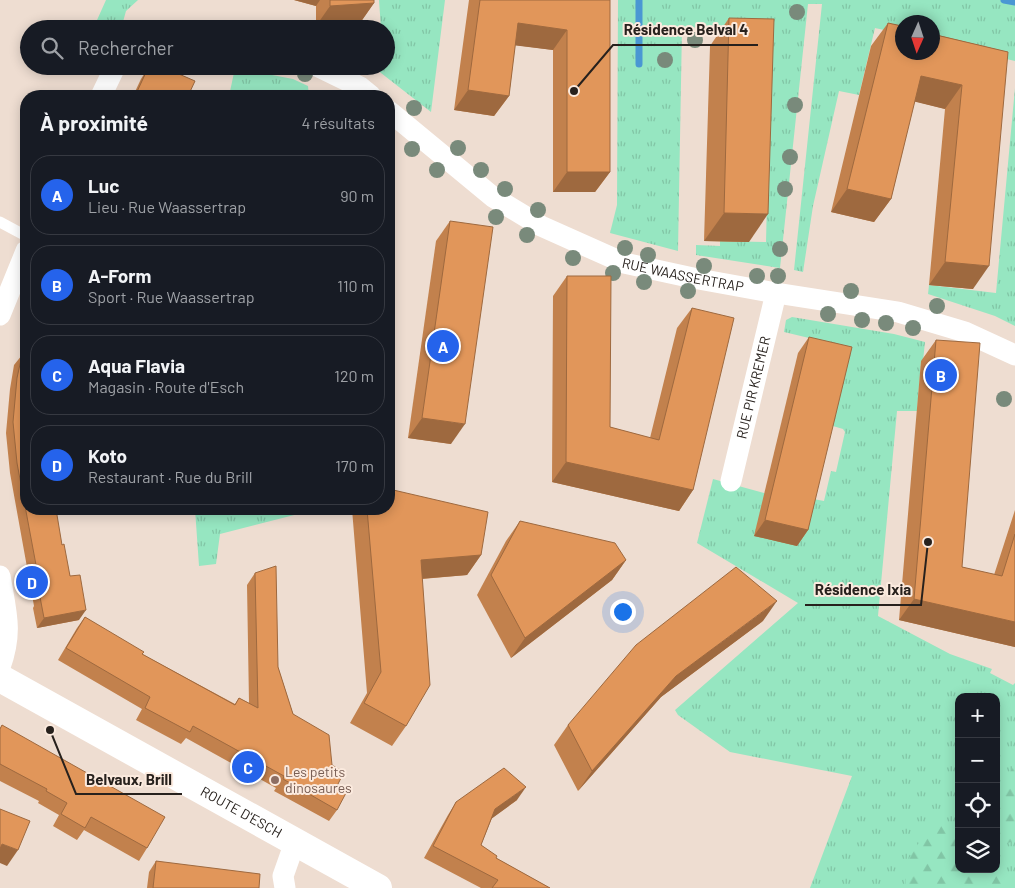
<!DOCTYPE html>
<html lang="fr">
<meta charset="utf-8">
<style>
:root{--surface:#171b24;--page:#242831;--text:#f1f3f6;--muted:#9ea1a6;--line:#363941;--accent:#2563eb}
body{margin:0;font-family:Barlow,sans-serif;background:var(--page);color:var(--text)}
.controls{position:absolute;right:15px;bottom:15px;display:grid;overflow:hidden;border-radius:10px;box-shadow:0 2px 12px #0003}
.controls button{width:45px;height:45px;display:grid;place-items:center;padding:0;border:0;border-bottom:1px solid var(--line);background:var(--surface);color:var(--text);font:25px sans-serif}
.compass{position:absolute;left:895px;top:15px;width:45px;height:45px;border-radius:50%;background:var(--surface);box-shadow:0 2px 12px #0003;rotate:183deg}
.you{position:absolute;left:622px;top:611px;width:18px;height:18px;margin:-12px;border:4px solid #fff;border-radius:50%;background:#1a73e8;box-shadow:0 0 0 8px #1a73e833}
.badge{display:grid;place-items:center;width:32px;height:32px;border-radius:50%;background:var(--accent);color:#fff;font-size:16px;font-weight:700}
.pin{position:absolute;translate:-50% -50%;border:2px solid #fff;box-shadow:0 1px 5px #0006}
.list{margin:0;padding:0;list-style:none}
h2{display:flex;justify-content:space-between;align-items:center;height:65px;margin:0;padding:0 20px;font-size:21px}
h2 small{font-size:16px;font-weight:400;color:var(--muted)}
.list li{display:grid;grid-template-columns:32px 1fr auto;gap:15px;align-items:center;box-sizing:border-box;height:80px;margin:0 10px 10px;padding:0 10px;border:1px solid var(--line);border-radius:20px}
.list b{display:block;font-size:19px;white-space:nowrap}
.list p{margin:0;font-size:16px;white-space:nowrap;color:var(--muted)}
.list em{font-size:16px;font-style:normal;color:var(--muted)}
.icon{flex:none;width:28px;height:28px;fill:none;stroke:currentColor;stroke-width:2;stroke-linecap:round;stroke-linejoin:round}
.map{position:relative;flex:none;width:1015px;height:888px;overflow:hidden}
.search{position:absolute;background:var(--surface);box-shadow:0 2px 12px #0003;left:20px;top:20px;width:375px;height:55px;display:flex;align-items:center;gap:12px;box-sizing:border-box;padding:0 18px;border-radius:28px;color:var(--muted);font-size:19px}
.panel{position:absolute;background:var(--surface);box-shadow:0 2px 12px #0003;left:20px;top:90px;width:375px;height:425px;border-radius:20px}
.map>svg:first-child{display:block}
</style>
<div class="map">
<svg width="1015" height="888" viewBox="0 0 1015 888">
<defs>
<pattern id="grass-tufts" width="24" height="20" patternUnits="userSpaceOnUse" patternTransform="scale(1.25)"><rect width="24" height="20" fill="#96e6c1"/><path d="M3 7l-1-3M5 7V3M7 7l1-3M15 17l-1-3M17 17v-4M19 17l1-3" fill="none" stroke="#81c5a5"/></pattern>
<pattern id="forest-firs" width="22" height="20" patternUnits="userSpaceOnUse" patternTransform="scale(1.25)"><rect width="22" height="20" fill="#96e6c1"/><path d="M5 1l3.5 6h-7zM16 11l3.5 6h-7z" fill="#81c5a5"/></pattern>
</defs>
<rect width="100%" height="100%" fill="#eeddd1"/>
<g fill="url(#grass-tufts)" fill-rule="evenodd">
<path d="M106,0h32l-12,11 -5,18h-28z"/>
<path d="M379,0h66l-14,112 -59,-46h14v-37h-5z"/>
<path d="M618,0h397v61l-82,-19 -1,-20h-30v12l-27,-6 -16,67 -20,-4 -26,115 -10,66 -9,-2 28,-266h-14l-28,264 -84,-13v-10l24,1v-5l46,1 5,-212 -89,-3 -4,224 -68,-18 7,-28z"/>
<path d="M235,68l58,11 15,7 1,10h-80z"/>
<path d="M1015,88v238l-20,-10 -67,-22 1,-9 67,8z"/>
<path d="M792,317l102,17 31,8 -2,19h-2l-4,50h-20l-19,205 72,38 42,15 -2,4 23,12 2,-2v205h-205l42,-112 -122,-24 -52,-37 -3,-5 123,-107 -101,-60 16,-64 51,14 44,5 16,3 7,-30 5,1 9,-40 -2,-3 -17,-5 4,-81 -46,-11 2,-12zM959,697h37v172h-37z"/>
<path d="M195,509h115v2l-90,23 -4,30 -17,2z"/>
</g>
<g fill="url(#forest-firs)">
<path d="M1015,764v77l-19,5v-66l5,7z"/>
<path d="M959,822v47h37v-7l17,26h-107v-25l25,-39z"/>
</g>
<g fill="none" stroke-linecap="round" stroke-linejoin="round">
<g stroke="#4a97d3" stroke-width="7">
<path d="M1004,0l11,2"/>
<path d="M639,64v-64"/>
</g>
<path stroke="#fff" stroke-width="11" d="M0,222l26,14"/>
<g stroke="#fff" stroke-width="21">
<path d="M317,66l43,21 11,9"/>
<path d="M101,96l13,-27"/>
<path id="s1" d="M389,111l104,86 48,29 83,37 69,15 83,15 122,19 67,20 50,23"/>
<path d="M0,315l26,-64"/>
<path id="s2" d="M731,481l45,-188"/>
<path d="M0,576c6,36 13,56 0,91"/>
<path d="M285,888l-2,-12 12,-34"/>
</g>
<path stroke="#fff" stroke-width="28" id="s3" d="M0,678l378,210"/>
</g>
<g fill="#798a7b">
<circle cx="797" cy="12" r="8"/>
<circle cx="695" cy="40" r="8"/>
<circle cx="665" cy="60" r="8"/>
<circle cx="305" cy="74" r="8"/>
<circle cx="795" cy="105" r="8"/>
<circle cx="414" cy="108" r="8"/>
<circle cx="458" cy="148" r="8"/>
<circle cx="412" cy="149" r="8"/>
<circle cx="790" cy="157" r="8"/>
<circle cx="437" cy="170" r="8"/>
<circle cx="481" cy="170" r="8"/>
<circle cx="505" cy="189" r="8"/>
<circle cx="785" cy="189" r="8"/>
<circle cx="538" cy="210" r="8"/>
<circle cx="496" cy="217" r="8"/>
<circle cx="527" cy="235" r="8"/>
<circle cx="625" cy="248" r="8"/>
<circle cx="780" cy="249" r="8"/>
<circle cx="648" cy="255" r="8"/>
<circle cx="573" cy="258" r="8"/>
<circle cx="704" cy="266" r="8"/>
<circle cx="613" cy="273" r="8"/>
<circle cx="757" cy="276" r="8"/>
<circle cx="778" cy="276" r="8"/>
<circle cx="644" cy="282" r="8"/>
<circle cx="688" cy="291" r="8"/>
<circle cx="851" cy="291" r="8"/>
<circle cx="937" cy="306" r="8"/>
<circle cx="828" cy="314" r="8"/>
<circle cx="862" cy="320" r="8"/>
<circle cx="886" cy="323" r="8"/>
<circle cx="913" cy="328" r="8"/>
<circle cx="1004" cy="399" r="8"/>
</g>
<g fill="#c2814d">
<path d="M294,0h80v3l-14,20 -44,3v-20z"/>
<path d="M469,0h141v172l-15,20h-42v-142l-38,-5 -6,51 -15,20 -40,-6z"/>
<path d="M729,18l20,224 -45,-1 6,-195z"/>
<path d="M888,23l120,29 -35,237 -44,-4 16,-176 -31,-8 -23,98 -17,23 -43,-10 40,-166z"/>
<path d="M148,68l40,28h-55l8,-17z"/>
<path d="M450,221l1,223 -43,-6 28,-197z"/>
<path d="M567,276l43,151 40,11 27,-110 15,-20 1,182 -14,21 -127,-29 1,-186z"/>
<path d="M809,337l-1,193 -11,16 -43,-10 44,-183z"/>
<path d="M936,340l26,227 32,8 21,-65v137l-116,-27 22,-259z"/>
<path d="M26,347v162l36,36 8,31 9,44 -42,8 -4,-20 1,-2 -24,-133 -4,-40 4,-44 4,-24 8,-10h2z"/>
<path d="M352,509h37l92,46 -14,20 -45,4 -16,147 -14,20 -42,-23 17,-30z"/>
<path d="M520,521l106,39 -14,20 -101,78 -34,-63 29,-54z"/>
<path d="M255,573l23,94 15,47 39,51 4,23 1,22 -8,11 -55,-30 2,-3 -90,-50 -5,6 -45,-24 6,-11 -84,-49 19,-32 8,-11 57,37 93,50 4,-6 10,5 -2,-118z"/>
<path d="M763,621l-102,76 -83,94 -24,-46 14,-20z"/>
<path d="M2,725l145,123 -8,13 -55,-31 -7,10 -24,-14 6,-11 -21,-12 1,-2 -39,-20v-53z"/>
<path d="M517,800l-25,18 -11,27 15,13 54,30h-69l-57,-30 24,-43 8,-13z"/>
<path d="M156,861l103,27h-112l2,-16z"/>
</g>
<g fill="#9e693f">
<path d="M294,0h26l-4,6z"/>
<path d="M374,3l-14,20 -44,3 14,-20z"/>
<path d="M518,23l49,7 -14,20 -49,-6z"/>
<path d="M921,76l41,9 -17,24 -41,-10z"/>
<path d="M468,90l41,6 -15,20 -40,-6z"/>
<path d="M567,172h43l-15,20h-42z"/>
<path d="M847,189l44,10 -17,23 -43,-10z"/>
<path d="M724,213l44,1 -19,28 -45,-1z"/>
<path d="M945,262l44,4 -16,23 -44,-4z"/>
<path d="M389,318h4l-4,6z"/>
<path d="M422,418l43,6 -14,20 -43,-6z"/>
<path d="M566,462l127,28 -14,21 -127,-29z"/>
<path d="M765,520l43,10 -11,16 -43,-10z"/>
<path d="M481,555l-14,20 -61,5 15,-20z"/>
<path d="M626,560l-14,20 -101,78 14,-20z"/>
<path d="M914,599l101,23v25l-116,-27z"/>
<path d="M777,601l-14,20 -102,76 -83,94 14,-20 84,-95z"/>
<path d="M86,610l-7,10 -42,8 7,-10z"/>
<path d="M526,787l-9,13 -30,22 8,-13z"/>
<path d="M2,844l16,6 -11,16 -7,-3v-16z"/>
</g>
<g fill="#e1965a" stroke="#9e693f">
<path d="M330,0h44v3l-44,3z"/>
<path d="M480,0h130v172h-43v-142l-49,-7 -9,73 -41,-6z"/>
<path d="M729,18l45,1 -6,195 -44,-1z"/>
<path d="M888,23l14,3v26h30v-18l76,18 -19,214 -44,-4 17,-177 -41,-9 -30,123 -44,-10z"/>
<path d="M148,68l24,3 23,10 -7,15h-53z"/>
<path d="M450,221l43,6 -28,197 -43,-6z"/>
<path d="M389,254l4,64h-4z"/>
<path d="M567,276h44l-1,151 49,13 33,-132 42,10 -41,172 -127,-28z"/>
<path d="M809,337l43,10 -44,183 -43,-10z"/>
<path d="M936,340l44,3 -18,224 40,9 13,-42v88l-101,-23z"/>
<path d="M22,355l4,1v153h30l6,36 2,-1 6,32 10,-1 6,35 -42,8 -4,-21h2l-25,-134 -4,-41 4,-44z"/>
<path d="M389,489l99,23 -7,43 -60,5 9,125 -24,41 -42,-23 17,-31 -14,-163h22z"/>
<path d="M520,521l95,22 11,17 -101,78 -34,-63z"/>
<path d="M276,566l2,101 15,47 36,21 3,30 12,7 -8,16 10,5 -9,17 -54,-31 1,-3 -91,-50 -3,6 -45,-24 5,-11 -84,-49 19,-31 59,35 -2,2 93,51 4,-7 19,10 -3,-135z"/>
<path d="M736,567l41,34 -101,75 -84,95 -24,-46 68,-80z"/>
<path d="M2,725l163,92 -18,31 -56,-31 -6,11 -24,-14 6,-11 -21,-12 1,-2 -47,-25v-35z"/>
<path d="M504,768l22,19 -31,22 -14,36 16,11 -1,2 54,30h-58l6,-8 -65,-34 23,-44z"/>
<path d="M0,809l30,12 -12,29 -16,-6 -2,5z"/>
<path d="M156,861l104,13 -1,14h-106z"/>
</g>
<circle fill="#8d6e63" stroke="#fbeade" stroke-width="2" cx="275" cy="780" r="5"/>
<g text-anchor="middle" stroke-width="4" stroke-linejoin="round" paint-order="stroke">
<g font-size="14" fill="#27211d" stroke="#fbeade">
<text dy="5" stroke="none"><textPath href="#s1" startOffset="342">RUE WAASSERTRAP</textPath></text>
<text dy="5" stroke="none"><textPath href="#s2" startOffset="96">RUE PIR KREMER</textPath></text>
<text dy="5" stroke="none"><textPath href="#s3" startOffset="276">ROUTE D'ESCH</textPath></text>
</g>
<g font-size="14" fill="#785e54" stroke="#fbeade" text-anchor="start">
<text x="285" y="777">Les petits<tspan x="285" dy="16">dinosaures</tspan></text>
</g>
</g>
<path fill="none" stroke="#27211d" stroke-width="2" d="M574 91L613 45H758M928 542L921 605H805M50 730L76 794H182"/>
<g fill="#27211d" stroke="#fbeade" stroke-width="2">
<circle cx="574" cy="91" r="5"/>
<circle cx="928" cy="542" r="5"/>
<circle cx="50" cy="730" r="5"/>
</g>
<g font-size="15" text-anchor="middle" font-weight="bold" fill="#27211d" stroke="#fbeade" stroke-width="4" stroke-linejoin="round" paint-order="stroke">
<text x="686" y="35">Résidence Belval 4</text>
<text x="863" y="595">Résidence Ixia</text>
<text x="129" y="785">Belvaux, Brill</text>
</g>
</svg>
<div class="controls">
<button>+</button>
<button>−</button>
<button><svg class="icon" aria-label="locate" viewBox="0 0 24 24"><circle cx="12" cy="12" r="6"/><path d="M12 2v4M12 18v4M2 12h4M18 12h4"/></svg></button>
<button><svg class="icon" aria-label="layers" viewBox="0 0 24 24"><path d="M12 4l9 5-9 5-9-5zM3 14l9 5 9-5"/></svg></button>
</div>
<svg class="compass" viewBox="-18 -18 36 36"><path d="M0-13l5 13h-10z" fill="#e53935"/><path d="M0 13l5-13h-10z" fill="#9ea1a6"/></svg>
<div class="you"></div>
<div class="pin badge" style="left:443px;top:346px">A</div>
<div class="pin badge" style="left:941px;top:375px">B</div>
<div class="pin badge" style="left:248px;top:767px">C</div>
<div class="pin badge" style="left:32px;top:582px">D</div>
<div class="search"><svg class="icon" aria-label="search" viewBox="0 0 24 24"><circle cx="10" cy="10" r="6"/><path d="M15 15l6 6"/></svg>Rechercher</div>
<section class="panel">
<h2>À proximité<small>4 résultats</small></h2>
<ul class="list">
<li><span class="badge">A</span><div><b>Luc</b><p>Lieu · Rue Waassertrap</p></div><em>90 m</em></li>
<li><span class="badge">B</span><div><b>A-Form</b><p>Sport · Rue Waassertrap</p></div><em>110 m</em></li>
<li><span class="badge">C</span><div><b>Aqua Flavia</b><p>Magasin · Route d'Esch</p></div><em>120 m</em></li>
<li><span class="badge">D</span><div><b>Koto</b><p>Restaurant · Rue du Brill</p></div><em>170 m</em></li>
</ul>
</section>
</div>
